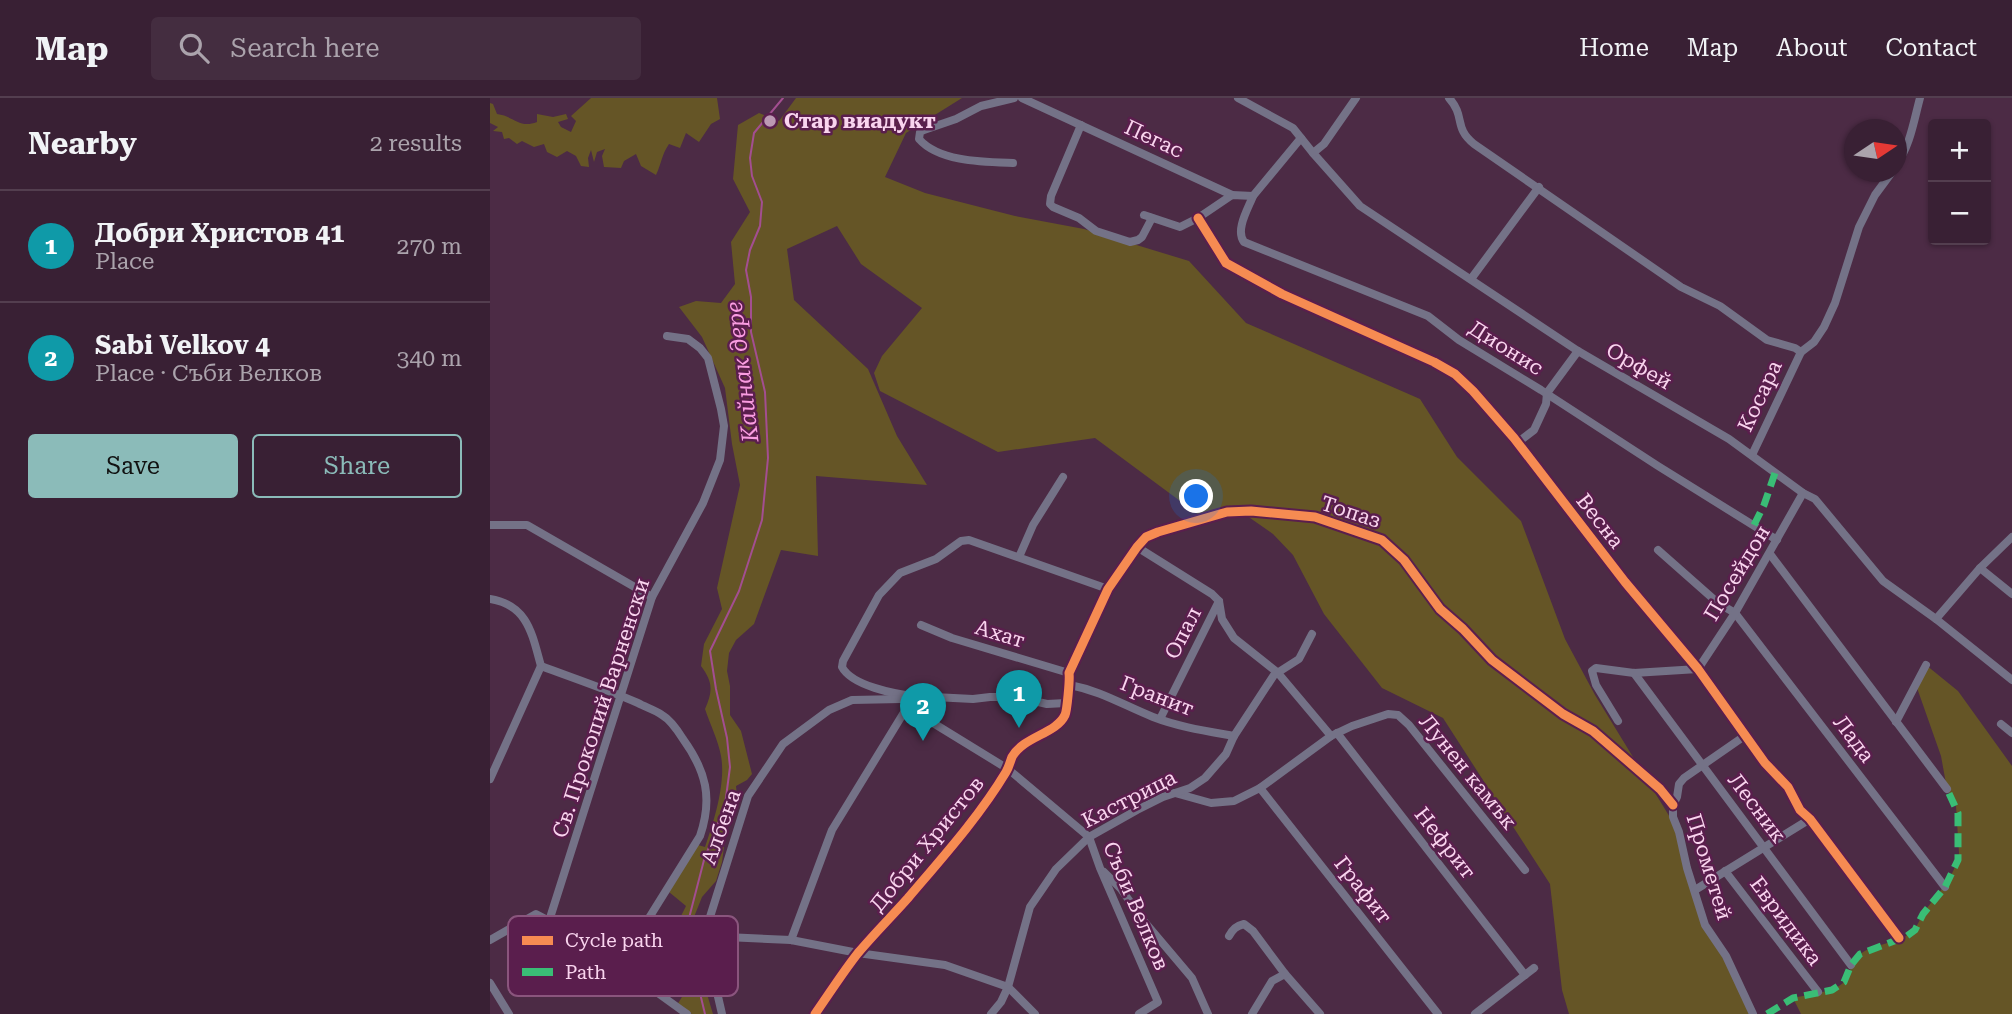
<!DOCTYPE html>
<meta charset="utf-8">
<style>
:root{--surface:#392034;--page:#442d40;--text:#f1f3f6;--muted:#aba3ac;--line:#533e4f;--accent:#8bbbb9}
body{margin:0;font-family:"Roboto Serif",serif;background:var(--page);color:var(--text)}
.controls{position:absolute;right:21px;top:21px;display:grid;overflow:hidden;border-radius:7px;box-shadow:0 2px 5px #0004}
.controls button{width:63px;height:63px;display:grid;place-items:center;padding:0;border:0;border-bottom:2px solid var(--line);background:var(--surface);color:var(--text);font:35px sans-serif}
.compass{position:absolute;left:1354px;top:21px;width:63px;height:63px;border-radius:50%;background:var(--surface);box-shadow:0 2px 5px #0004;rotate:77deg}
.you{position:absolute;left:707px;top:399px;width:24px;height:24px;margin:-18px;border:5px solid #fff;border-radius:50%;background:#1a73e8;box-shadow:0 0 0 10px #1a73e833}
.badge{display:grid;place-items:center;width:46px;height:46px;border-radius:50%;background:var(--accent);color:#fff;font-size:23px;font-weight:700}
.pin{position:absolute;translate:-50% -58px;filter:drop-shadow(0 2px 4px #0008)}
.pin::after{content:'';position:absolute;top:37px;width:24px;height:21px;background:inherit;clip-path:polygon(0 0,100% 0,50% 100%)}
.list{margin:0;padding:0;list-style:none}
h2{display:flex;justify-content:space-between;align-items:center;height:91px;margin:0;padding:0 28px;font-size:30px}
h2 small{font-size:23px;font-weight:400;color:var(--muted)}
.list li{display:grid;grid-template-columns:46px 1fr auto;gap:21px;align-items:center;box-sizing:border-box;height:112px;padding:0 28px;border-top:2px solid var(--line)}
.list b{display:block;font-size:26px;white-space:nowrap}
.list p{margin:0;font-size:23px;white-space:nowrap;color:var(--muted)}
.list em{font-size:23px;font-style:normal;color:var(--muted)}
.actions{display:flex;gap:14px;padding:21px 28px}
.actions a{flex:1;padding:16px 0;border:2px solid var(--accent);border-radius:7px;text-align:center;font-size:24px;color:var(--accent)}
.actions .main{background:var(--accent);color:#111}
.icon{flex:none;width:38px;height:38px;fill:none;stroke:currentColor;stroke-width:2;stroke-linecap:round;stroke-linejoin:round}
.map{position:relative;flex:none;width:1522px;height:916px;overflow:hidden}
header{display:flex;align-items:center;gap:42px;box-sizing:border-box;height:98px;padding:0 35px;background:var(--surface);border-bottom:2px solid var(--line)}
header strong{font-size:33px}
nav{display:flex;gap:38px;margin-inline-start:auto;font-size:24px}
.search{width:490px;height:63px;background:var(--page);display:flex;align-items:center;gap:18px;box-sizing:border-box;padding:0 24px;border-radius:7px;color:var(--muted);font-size:26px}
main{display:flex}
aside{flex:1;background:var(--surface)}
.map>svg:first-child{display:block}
</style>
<header>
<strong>Map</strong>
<div class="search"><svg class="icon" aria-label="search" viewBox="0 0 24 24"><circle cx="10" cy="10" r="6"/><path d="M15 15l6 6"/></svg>Search here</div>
<nav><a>Home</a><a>Map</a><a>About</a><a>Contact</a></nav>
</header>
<main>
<aside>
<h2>Nearby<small>2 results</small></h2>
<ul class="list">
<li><span class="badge" style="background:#0f9aa8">1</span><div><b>Добри Христов 41</b><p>Place</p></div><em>270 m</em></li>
<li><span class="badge" style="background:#0f9aa8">2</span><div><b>Sabi Velkov 4</b><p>Place · Съби Велков</p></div><em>340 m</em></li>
</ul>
<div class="actions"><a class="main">Save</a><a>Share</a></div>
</aside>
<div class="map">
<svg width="1522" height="916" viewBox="0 0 1522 916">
<rect width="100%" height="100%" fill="#4c2b45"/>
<g fill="#655526">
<path d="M101,0h126l3,21 -9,5 -12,18 -13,-9 -6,15 -11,-4c-8,12 -7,18 -13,31l-15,-9 -5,-12 -12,7 -3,7 -17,-1 -2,-11 3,-7 -8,3 -3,10 -3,-12 -3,8 1,9 -8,-1 -5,-10 -9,-5 -10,6 -10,-5 -3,-8 -10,3 -12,-6 -5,3 -8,-6 -5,1 -2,-7 -9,-1 5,-4 -8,-4v-20l3,1 4,10c17,2 22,15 40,8v-8l16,3 13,-3 2,5 -10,3 3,5 10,5 5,-11 -5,-5z"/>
<path d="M306,0h166l-56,35 -21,44 40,16 90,23 69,13 105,32 57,62 174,76 37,58 64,64 44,118 30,56 84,137 26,93 48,89h-184l-7,-24 -12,-106 -107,-166 -61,-30 -58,-74 -31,-59 -20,-21 -33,-23 -25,5 -16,-1 -104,-77 -97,14 -118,-61 -6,-18 8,-17 40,-48 -61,-44 -24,-38 -50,23 7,51 74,69 29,67 30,49 -111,-9 2,80 -37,-6 -27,74 -18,16 -7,13 -2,18 3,15v29l11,16 11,43 -5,6 -11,6 1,10 -11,36 -4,30 -6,19 -14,16 -12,30 8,2c-3,29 7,58 15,85h-21l-15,-9 8,-13 -8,-25v-31l2,-16 7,-14 -17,-14 29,-47 7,2c9,-26 21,-64 16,-91 -3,-16 -11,-32 -16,-47 8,-18 8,-27 -4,-43l3,-22 18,-35 -5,-21 23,-103 -8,-41 -7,-56 -23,-51 -23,-30 17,-6 25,2 14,-19 -4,-42 19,-30 -17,-33 5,-54 21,-12 20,8z"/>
<path d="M1436,567l32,26 54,75v248h-211l-8,-16c13,-3 42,-6 51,-16 7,-8 6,-20 16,-28 13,-10 35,-10 49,-20 8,-5 10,-14 15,-22 14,-19 31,-35 35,-59l-3,-47 -9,-17 -6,-33 -25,-71z"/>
</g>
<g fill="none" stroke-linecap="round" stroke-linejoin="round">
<path stroke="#a34e90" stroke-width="2" d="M215,916l-7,-29 -9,-20 -1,-43 16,-62 21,-55 5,-38 -3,-29 -11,-49 -6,-38 29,-60 23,-71 6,-62 -3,-66 -14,-60v-35l-5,-27 4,-20 10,-24 2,-24 -10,-26 -2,-18 4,-25 29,-35"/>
<g stroke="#747287" stroke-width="8">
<path d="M532,0l210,97"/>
<path d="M748,0l55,30 20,25 47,53 218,145 151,88 74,54 12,6 68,82 53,38 76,61"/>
<path d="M959,0c17,19 4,29 25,46l207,143 39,19 47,34 28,8 6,4"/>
<path d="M591,27l-30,71 -1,8 3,3 26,11 17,13 34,11 8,-2 4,-3 10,-19"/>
<path d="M823,55l11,-9 32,-46"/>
<path d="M523,65c-29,-1 -74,-1 -94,-24l1,-7 4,-2 32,-11 25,-13 33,-8"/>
<path d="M1406,67c14,-18 18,-45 24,-67"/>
<path d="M763,98c-5,13 -18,34 -9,46l184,74 31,24 82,50 117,76 119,74"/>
<path d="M654,117l36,12 18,-9 34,-23 21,1 48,-58"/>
<path d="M708,120l28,45 56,31 152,68 21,12 18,17 41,47 111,144 73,87 67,94 23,24 12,23 10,9 89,119"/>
<path d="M981,181l68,-92"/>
<path d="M1027,345l17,-13 12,-26 1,-11 31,-42"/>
<path d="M1262,357l49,-103 13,-10 10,-15 11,-24 24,-76 16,-32 17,-23"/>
<path d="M0,427h37l125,72"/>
<path d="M647,449l75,47 7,7 3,18 12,19 44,35 53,63"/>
<path d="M1168,452l60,53 17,10 210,274"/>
<path d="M1280,456l177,235"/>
<path d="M529,459l14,-32 30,-48"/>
<path d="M1490,470l32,26"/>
<path d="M0,501c38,6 42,35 51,67 32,12 65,23 97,37 7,4 17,7 24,12 9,5 16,16 21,24 23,32 30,59 17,97l-81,130"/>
<path d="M1446,521l44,-51 32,-31"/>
<path d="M431,527l31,13 117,35"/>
<path d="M1144,575l217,292"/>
<path d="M580,587c31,6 53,20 83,32 26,10 53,14 81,19"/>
<path d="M417,609l101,62 81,68 11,31 58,134 -19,12"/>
<path d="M670,621l59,-118"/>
<path d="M1128,623l-22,-36 -4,-14 4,-3 38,5 64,-4 37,-56 68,-120"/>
<path d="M1406,624l30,-57"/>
<path d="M1511,626l11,9"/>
<path d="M847,635l188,242"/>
<path d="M1256,637l-62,43 -5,6 -2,13 -4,8v12l6,15 8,36 18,57 21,31 27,58"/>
<path d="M0,681l51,-113"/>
<path d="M770,690l178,226"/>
<path d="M685,695l36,10 23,-2 26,-13 71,-52 21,-10 36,-12 10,1 11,10 116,145"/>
<path d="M1235,773l93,121"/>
<path d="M614,774l17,17 22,31 49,58 16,36"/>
<path d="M1205,792l115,-71"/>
<path d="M59,823l103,-324 51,-94 17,-43 4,-34 -3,-17 -13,-51 -8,-10 -12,-9 -21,-3"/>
<path d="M214,838l87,4 67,13 87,12 63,22 27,27"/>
<path d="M739,838c4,-7 7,-10 15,-12l9,7 32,43 35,40"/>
<path d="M0,842l46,-26c52,26 103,66 151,100"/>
<path d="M301,842l41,-110 82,-134c-19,-2 -62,-10 -72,-29l1,-6 36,-66 21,-22 36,-14 25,-18 8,-1 139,49"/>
<path d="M0,885l19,31"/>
<path d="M232,916l-18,-78 44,-140 35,-52 46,-34 23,-10 49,-1 13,-3 59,3 17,-2h26l31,7 19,-1"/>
<path d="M325,916c14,-20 28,-42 43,-61 16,-19 34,-37 50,-55 34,-40 71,-81 98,-126 3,-5 4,-10 6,-15 12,-21 44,-23 53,-42 2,-4 5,-36 4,-42l39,-84 29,-42 9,-10 12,-5 69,-20 24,-1 64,6 67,23 22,20 36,49 23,20 29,31 71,54 30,17 67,58 13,16"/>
<path d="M501,916l10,-12 7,-15 22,-80 26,-38 33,-32 48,-27 26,-13 27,-9 15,-10 21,-24 8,-18 40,-61 25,-16 13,-25"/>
<path d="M762,916l20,-33 13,-7"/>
<path d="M985,916l59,-46"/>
</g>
<g stroke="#3abd76" stroke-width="7" stroke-dasharray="14 7" stroke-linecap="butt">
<path d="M1264,427l10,-20 11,-32"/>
<path d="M1277,916l26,-16 39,-8 12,-8 7,-17 9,-11 47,-18 8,-6 8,-16 22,-27 13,-27v-47l-11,-24"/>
</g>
<defs>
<g id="cycleway">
<path d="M708,120l28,45 56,31 152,68 21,12 18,17 41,47 111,144 73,87 67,94 23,24 12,23 10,9 89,119"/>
<path d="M325,916c14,-20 28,-42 43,-61 16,-19 34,-37 50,-55 34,-40 71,-81 98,-126 3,-5 4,-10 6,-15 12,-21 44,-23 53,-42 2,-4 5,-36 4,-42l39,-84 29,-42 9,-10 12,-5 69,-20 24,-1 64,6 67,23 22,20 36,49 23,20 29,31 71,54 30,17 67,58 13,16"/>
</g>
</defs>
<use href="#cycleway" stroke="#5a1e4d" stroke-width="13"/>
<use href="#cycleway" stroke="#f68b52" stroke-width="9"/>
</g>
<circle fill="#bc99b3" stroke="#5a1e4d" stroke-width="2.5" cx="280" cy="23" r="7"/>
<g text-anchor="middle" stroke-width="5" stroke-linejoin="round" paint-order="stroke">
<g font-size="21" font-weight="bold" fill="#f9d4ee" stroke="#5a1e4d" text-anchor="start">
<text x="294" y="30">Стар виадукт</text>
</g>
<g font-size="21" fill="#f9d4ee" stroke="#5a1e4d">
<text transform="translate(664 41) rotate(25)" y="7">Пегас</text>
<text transform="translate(1016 250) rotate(32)" y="7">Дионис</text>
<text transform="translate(1149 268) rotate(30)" y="7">Орфей</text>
<text transform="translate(1270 298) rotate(-65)" y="7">Косара</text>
<text transform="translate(861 414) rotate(18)" y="7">Топаз</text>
<text transform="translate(1110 423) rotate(52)" y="7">Весна</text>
<text transform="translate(1247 475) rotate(-59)" y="7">Посейдон</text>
<text transform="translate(693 535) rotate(-63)" y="7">Опал</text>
<text transform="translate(510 536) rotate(17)" y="7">Ахат</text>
<text transform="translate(667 598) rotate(21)" y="7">Гранит</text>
<text transform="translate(111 610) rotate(-72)" y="7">Св. Прокопий Варненски</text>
<text transform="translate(1364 641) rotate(53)" y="7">Лада</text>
<text transform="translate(978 674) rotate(51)" y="7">Лунен камък</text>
<text transform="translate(639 701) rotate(-27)" y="7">Кастрица</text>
<text transform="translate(1267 710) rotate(53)" y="7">Лесник</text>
<text transform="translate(231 729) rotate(-70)" y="7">Албена</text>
<text transform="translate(955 745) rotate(52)" y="7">Нефрит</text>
<text transform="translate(437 746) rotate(-51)" y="7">Добри Христов</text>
<text transform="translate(1219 769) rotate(73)" y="7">Прометей</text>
<text transform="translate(873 792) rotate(52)" y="7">Графит</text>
<text transform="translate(646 808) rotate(67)" y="7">Съби Велков</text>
<text transform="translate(1296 823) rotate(53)" y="7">Евридика</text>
</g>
<g font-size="23" font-style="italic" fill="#fa9ce1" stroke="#5a1e4d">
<text transform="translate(252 274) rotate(-97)" y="8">Кайнак дере</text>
</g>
</g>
<rect x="18" y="818" width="230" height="80" rx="10" fill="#5a1e4d" stroke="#8a557d" stroke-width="2"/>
<rect x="32" y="838" width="31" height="9" fill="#f68b52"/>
<rect x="32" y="870" width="31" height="8" fill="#3abd76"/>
<g font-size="19" fill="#f9d4ee">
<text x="75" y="849">Cycle path</text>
<text x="75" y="881">Path</text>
</g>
</svg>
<div class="controls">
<button>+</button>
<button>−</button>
</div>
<svg class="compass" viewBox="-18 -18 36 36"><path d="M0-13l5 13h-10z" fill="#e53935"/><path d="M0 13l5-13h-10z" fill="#aba3ac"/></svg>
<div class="you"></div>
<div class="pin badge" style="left:529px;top:630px;background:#0f9aa8">1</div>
<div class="pin badge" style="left:433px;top:643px;background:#0f9aa8">2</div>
</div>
</main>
